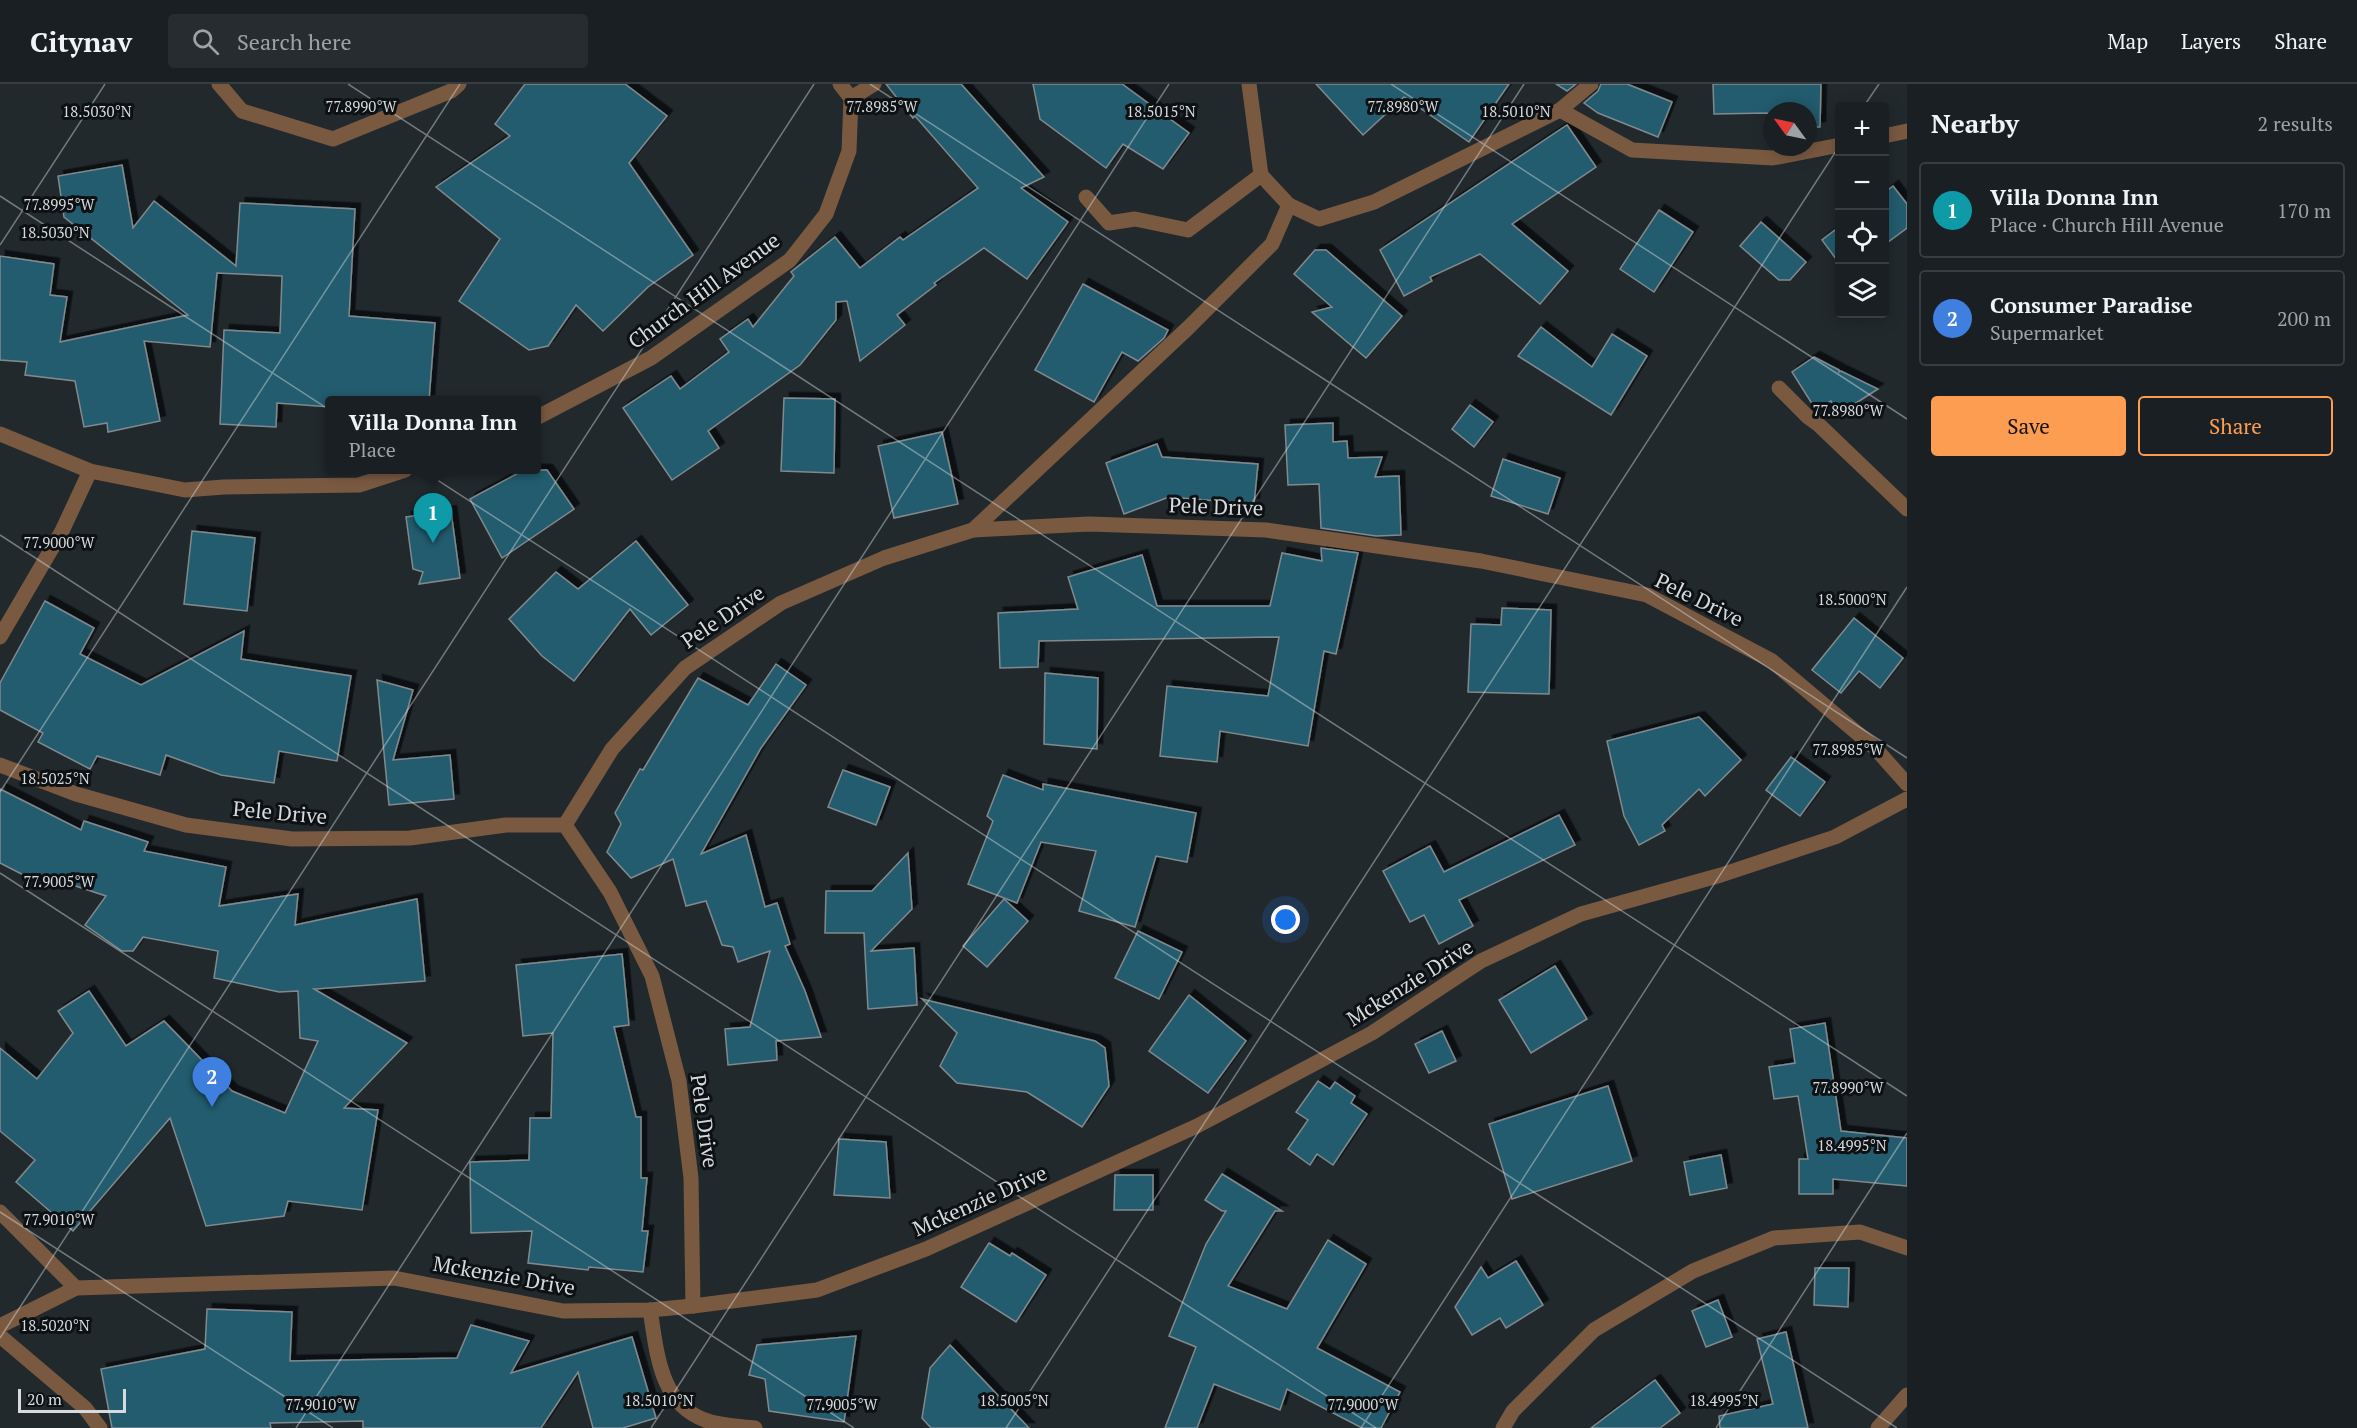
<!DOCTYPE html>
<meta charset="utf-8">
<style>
:root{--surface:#191f22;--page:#262c2f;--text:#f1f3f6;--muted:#9fa2a5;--line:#373d40;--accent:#fc9d52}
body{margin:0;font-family:"PT Serif",serif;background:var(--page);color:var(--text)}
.controls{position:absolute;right:18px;top:18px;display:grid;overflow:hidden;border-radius:6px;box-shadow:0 3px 15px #0003}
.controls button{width:54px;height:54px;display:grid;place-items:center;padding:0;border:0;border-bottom:2px solid var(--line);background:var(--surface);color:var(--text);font:30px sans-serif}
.compass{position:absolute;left:1763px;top:18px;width:54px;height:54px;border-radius:50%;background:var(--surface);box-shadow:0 3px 15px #0003;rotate:303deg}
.scale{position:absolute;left:18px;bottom:15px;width:108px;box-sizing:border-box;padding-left:6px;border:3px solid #d6dbde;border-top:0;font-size:16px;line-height:21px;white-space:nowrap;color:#d6dbde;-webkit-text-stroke:4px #0d1113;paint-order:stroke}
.you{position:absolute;left:1286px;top:836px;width:21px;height:21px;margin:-15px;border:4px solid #fff;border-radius:50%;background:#1a73e8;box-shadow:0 0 0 9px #1a73e833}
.badge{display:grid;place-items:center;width:39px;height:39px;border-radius:50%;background:var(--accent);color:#fff;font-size:20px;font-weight:700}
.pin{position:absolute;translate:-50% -50px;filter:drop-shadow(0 2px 3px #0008)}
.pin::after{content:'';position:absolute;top:32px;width:21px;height:18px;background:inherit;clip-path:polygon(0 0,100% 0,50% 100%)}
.popup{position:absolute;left:325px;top:312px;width:216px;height:78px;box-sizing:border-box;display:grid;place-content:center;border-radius:6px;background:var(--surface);filter:drop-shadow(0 2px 4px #0005);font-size:20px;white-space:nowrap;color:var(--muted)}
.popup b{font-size:22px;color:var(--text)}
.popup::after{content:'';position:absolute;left:50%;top:100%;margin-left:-12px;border:12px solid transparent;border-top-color:var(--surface)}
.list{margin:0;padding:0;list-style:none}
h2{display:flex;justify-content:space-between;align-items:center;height:78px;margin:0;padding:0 24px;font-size:26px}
h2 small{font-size:20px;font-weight:400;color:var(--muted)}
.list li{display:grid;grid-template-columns:39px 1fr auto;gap:18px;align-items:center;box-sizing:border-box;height:96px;margin:0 12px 12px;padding:0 12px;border:2px solid var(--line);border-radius:6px}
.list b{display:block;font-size:22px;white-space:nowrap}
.list p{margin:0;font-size:20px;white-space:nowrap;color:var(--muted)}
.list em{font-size:20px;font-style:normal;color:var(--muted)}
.actions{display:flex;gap:12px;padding:18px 24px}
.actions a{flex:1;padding:14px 0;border:2px solid var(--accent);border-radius:6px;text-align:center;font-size:21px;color:var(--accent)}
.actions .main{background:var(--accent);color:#111}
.icon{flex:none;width:33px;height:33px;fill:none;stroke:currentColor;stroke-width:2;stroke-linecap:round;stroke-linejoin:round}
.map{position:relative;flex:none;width:1907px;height:1344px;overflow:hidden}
header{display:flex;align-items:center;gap:36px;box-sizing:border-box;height:84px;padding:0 30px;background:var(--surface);border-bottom:2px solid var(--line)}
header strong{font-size:28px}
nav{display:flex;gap:33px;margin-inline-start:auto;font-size:21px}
.search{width:420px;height:54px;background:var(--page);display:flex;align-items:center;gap:15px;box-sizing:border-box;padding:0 21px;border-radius:6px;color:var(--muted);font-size:22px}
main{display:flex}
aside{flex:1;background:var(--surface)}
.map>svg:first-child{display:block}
</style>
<header>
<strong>Citynav</strong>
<div class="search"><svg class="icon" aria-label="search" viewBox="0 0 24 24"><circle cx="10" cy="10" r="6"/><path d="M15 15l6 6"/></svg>Search here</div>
<nav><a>Map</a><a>Layers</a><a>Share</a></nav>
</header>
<main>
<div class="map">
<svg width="1907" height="1344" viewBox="0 0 1907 1344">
<defs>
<filter id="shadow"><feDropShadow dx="5.5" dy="-5.5" stdDeviation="0" flood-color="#0009"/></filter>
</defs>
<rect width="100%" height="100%" fill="#21292d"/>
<g fill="#245b6e" stroke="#808a8e" stroke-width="1.5" filter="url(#shadow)">
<path d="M525,0h100l42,32 -38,47 64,92 -45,32 -45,44 -27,-26 -28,41 -19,4 -70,-49 41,-62 -64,-52 74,-51 -15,-12z"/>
<path d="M886,0h75l83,93 -23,11 47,34 -41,57 -43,-31 -50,35 2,2 -39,30 8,10 -45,36 -13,-60 -11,1v18l-36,45 -92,66 11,17 -47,32 -49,-72 48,-32 9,13 49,-37 -9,-13 28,-20 5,8 41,-51 -3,-4 44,-35 25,31 40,-31 3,3 75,-52 -63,-72 -2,2z"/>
<path d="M1033,0h89l67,49 -26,36 -40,-25 -17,24 -66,-49z"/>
<path d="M1316,0h193l-40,58 -65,-45 -41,38z"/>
<path d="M1556,0h20l-9,7z"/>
<path d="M1601,0h26l45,18 -14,35 -60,-24 -14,-10 14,-12z"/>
<path d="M1713,0h108l-1,43h-12v-16h-36v5l-5,-3 -53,1z"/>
<path d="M1567,41l29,42 -84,57 56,47 -28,33 -60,-50 -50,23 2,4 -28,15 -24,-46z"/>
<path d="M122,81l11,63 21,-27 82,65 4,-63 115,6 -6,107 86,7 -6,77h-99v7l-53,-4 -1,24 -56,-3 4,-94 56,3 2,-57 -65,-3 -7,74 -66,-6 16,80 -52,11 -1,-9 -23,4 -9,-46 -50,-6 2,-13 -27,-2v-104l54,8 -4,31 17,2 -7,45 128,-27 -124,-98 -6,-41z"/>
<path d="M1893,102l14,18v24l-23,17v-52z"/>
<path d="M1659,126l34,22 -39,60 -34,-23z"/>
<path d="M1761,138l45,40 -16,18h-11l-39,-34z"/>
<path d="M1839,143v36l-17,-23z"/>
<path d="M1315,166h11l76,66 -36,42 -54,-46 20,-5 -38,-33z"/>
<path d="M1083,200l85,46 -4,8 -26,23 -16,-9 -28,50 -59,-32z"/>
<path d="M1541,243l51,40 20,-33 35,22 -36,59 -93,-59z"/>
<path d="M1814,273l25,13v2l2,-1 37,18 -39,25 -8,-13 -15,9 -24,-38z"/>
<path d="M784,314l51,1 -1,74 -53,-2z"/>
<path d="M1470,321l23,17 -19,25 -22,-18z"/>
<path d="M1333,339v19l14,-1 1,17 34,-1 -7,20 24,-1 2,59 -25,1 -55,-8 -2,-44 -31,1 -3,-60z"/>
<path d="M942,348l16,72 -64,14 -16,-72z"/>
<path d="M1157,360l5,13 96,7 -4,40 -85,-7 -45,17 -18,-51z"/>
<path d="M1503,375l57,19 -12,36 -57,-18z"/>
<path d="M524,386h23l27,39 -72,49 -32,-59z"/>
<path d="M451,427l9,67 -41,6 4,-12 -10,-3 -7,-52z"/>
<path d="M192,447l63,7 -8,73 -63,-7z"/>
<path d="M636,457l52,64 -37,30 -21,-26 -56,72 -32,-25 -33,-37 47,-47 22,17z"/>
<path d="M1321,464l37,5 -22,101 -12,-3 -16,95 -88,-15 -3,31 -57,-6 7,-70 101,10 11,-59 -240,4 -1,26 -38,1 -2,-55 80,-4 -10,-32 74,-22 15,51h113l12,-53 40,8z"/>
<path d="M45,517l49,27 -14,26 61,31 103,-54 -3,28 110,17 -14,85 -58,-10 -5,32 -53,-8 -55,-20 -6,20 -63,-19 -7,13 -52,-27 5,-9 -43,-23v-27z"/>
<path d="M1502,524l49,2 -2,84 -81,-2 3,-68 30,1z"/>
<path d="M1854,534l49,40 -23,30 -21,-17 -18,22 -29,-23z"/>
<path d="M776,580l30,21 -45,63 -60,106 45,-19 19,72 12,-4 13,41 -5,2 20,45 16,46 -45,4 1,19 -49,5 -3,-36 25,-2 20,-76 -32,11 -5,-15 -11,-2 -16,-44 -20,5 -13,-47 -42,19 -24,-26 14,-28 -6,-11 25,-44 3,1 55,-92 50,27z"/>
<path d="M1045,589l53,5 -1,71 -53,-5z"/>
<path d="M377,596l36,10 -20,70 57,-5 4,44 -65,6z"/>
<path d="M1699,633l42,43 -36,36 -6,-7 -37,36 3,6 -26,14 -15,-29 -17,-75z"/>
<path d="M1791,673l34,25 -25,34 -34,-26z"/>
<path d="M843,686l47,17 -14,38 -48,-18z"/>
<path d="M1003,691l40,15v-6l153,29 -9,49 -31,-6 -21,71 -56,-16 17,-60 -55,-9 -24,61 -49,-19 25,-63 -6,-5z"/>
<path d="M0,705l81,41 3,-9 64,21 -4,9 82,16 -7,39 79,-12 -3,31 122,-26 8,82 -111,8 93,54 -63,65 34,2 -16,100 -74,-9 -4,15 -78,10 -36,-108 -97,113 -57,-49 19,-22 -35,-29v-83l37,31 36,-46 -15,-22 31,-20 37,55 38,-25 68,70 53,22 33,-72 -18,-3 -2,-47 -19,1 -65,-14 4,-27 -75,-14 -10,14h-11l-37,-26 21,-29 -61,-20 -4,8 -41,-21z"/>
<path d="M1559,731l16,30 -116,55 14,26 -34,18 -15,-29 -14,7 -27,-51 47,-25 14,26z"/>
<path d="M908,769l4,56 -41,42 43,-3 3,57 -49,4 -4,-76h-39l1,-42h46z"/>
<path d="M1004,815l24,22 -41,46 -24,-21z"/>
<path d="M1138,847l44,21 -23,47 -44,-21z"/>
<path d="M622,870l7,71 -15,2 22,90h5v61h6l-5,53h6l-5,41 -54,-5 -1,3 -60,-7 4,-32 -61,2 -1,-71 59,-2 1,-42h21l2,-85 -30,3 -7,-71z"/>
<path d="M1555,882l32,53 -56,34 -32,-53z"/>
<path d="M1189,911l57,46 -38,52 -59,-42z"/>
<path d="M922,915l173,42 10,7 4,38 -27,41 -55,-35 -70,-9 -17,-17 17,-33z"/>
<path d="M1825,939l16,108 66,7v48l-74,-7v15h-34v-35h9l-10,-63 -24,3 -5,-32 26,-4 -5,-34z"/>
<path d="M1442,947l14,30 -27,12 -14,-29z"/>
<path d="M1318,997l12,8 5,-7 20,14 -4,7 16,11 -34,51 -16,-11 -7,11 -22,-16 20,-29 -12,-8z"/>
<path d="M1608,1002l24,75 -120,38 -23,-75z"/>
<path d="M839,1055l47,3 4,56 -56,-3z"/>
<path d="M1721,1071l6,33 -37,7 -6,-33z"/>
<path d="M1222,1090l60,37h-7l-47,75 59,23 41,-69 38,24 -49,84 83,44 -19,36h-19l-75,-39 -7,21 -66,-26 -17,44h-32l31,-81 -27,-11 37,-92 20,-33h-4l-17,-11z"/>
<path d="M1115,1091h38v35h-39z"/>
<path d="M989,1159l21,13 2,-3 34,22 -30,47 -55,-35z"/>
<path d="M1516,1177l27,44 -37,23 -6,-10 -28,17 -17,-28 26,-40 7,11z"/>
<path d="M1815,1184h34l-1,39 -34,-2z"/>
<path d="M1718,1216l14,37 -26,10 -14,-36z"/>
<path d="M207,1225l85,3 -2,49 167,-3 14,-33 58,16 -18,32 121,-36 24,81 -33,10h-30l-15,-56 -37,56h-178v-7l-93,2 1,5h-159l-11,-59 104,-20z"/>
<path d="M1786,1248l22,96h-88l-1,-12 54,-12 -16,-65z"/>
<path d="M856,1252l-12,86 -75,-11 -4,-32 -16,-4 8,-30z"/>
<path d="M950,1261l79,83h-98l-9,-10 8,-50z"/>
<path d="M1655,1296l25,33 -20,15h-69z"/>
</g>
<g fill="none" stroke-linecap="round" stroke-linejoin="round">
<g stroke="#7a5941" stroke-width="15">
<path d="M219,0l23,27 91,28 118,-48 8,-7"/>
<path d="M1249,0l12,91 28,30 30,14 55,-17 186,-92 31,-26"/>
<path d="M851,14l23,-14"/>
<path d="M1560,26l72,40 141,8 67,-13"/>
<path d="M1884,52l23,-5"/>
<path d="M1086,113l23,26 26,-4 53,11 73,-55"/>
<path d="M1779,304l29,29 11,8 88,84"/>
<path d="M536,334l115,-60 139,-98 36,-46 23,-63 2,-53 -11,-14"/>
<path d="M0,350l90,37 95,19 39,-3 135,-2 46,-15"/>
<path d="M973,446l216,-203 83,-83 17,-39"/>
<path d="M0,553l62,-106 28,-60"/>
<path d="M0,681l76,29 110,31 106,14 118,-1 96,-13h59l45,67 42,84 27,105 12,97 2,128"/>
<path d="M565,741l47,-76 73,-81 96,-65 103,-45 89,-28 116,-6 177,6 215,31 166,34 125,66 103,87 32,36"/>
<path d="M0,1128l76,76"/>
<path d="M650,1226c7,41 9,93 55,110 15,6 34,6 50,8"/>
<path d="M0,1242l76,-38 318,-10 169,33 87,-1 43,-4 124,-16 109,-41 271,-123 175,-93 109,-72 100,-47 140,-39 114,-38 72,-38"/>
<path d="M0,1252l85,72 15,20"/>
<path d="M1503,1344l10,-17 81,-81 99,-59 81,-33 86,-6 47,16"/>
<path d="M1878,1344l29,-33"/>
</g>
</g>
<path fill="none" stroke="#d6dbde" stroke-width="1.5" stroke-opacity="0.45" d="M348,0l1559,1012M870,0l1037,674M1391,0l516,335M1864,22l15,-22M0,112l1897,1232M0,161l105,-161M0,451l1376,893M0,708l460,-708M0,789l854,555M0,1128l333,216M0,1254l814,-1254M296,1344l873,-1344M651,1344l873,-1344M1006,1344l834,-1283M1361,1344l546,-841M1716,1344l191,-295"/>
<g text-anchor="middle" stroke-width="6" stroke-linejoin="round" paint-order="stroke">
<g font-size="21" fill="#d6dbde" stroke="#0d1113">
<text transform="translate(704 207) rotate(-36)" y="7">Church Hill Avenue</text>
<text transform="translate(1216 423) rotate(2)" y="7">Pele Drive</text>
<text transform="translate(1699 516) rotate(26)" y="7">Pele Drive</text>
<text transform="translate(723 533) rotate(-34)" y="7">Pele Drive</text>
<text transform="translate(280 729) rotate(5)" y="7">Pele Drive</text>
<text transform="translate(1410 899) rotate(-32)" y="7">Mckenzie Drive</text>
<text transform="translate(704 1037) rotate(82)" y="7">Pele Drive</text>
<text transform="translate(980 1117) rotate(-24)" y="7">Mckenzie Drive</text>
<text transform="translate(504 1192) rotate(10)" y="7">Mckenzie Drive</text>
</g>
</g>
<g font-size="15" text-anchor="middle" fill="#d6dbde" stroke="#0d1113" stroke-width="6" stroke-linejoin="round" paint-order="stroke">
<text x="1403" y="28">77.8980°W</text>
<text x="361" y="28">77.8990°W</text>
<text x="882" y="28">77.8985°W</text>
<text x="1516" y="33">18.5010°N</text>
<text x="97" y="33">18.5030°N</text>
<text x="1161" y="33">18.5015°N</text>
<text x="59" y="126">77.8995°W</text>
<text x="55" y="154">18.5030°N</text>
<text x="1848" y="332">77.8980°W</text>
<text x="59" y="464">77.9000°W</text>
<text x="1852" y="521">18.5000°N</text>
<text x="1848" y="671">77.8985°W</text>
<text x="55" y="700">18.5025°N</text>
<text x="59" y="803">77.9005°W</text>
<text x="1848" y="1009">77.8990°W</text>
<text x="1852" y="1067">18.4995°N</text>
<text x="59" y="1141">77.9010°W</text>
<text x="55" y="1247">18.5020°N</text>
<text x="659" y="1322">18.5010°N</text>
<text x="1014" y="1322">18.5005°N</text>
<text x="1724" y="1322">18.4995°N</text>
<text x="321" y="1326">77.9010°W</text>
<text x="842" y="1326">77.9005°W</text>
<text x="1363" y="1326">77.9000°W</text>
</g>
</svg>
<div class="controls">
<button>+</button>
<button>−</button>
<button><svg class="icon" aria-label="locate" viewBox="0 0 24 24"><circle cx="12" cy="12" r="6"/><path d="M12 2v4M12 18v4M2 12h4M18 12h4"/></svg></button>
<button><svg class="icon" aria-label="layers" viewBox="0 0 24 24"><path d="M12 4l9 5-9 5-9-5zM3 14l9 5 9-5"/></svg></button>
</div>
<svg class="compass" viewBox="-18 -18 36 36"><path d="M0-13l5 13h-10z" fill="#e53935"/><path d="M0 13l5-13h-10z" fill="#9fa2a5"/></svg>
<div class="scale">20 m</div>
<div class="you"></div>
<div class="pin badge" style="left:433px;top:459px;background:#0f9aa8">1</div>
<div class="popup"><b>Villa Donna Inn</b>Place</div>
<div class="pin badge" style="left:212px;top:1023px;background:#3f7fe0">2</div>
</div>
<aside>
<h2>Nearby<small>2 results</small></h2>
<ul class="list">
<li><span class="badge" style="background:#0f9aa8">1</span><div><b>Villa Donna Inn</b><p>Place · Church Hill Avenue</p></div><em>170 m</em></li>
<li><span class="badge" style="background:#3f7fe0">2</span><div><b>Consumer Paradise</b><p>Supermarket</p></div><em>200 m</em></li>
</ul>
<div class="actions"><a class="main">Save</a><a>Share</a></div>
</aside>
</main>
